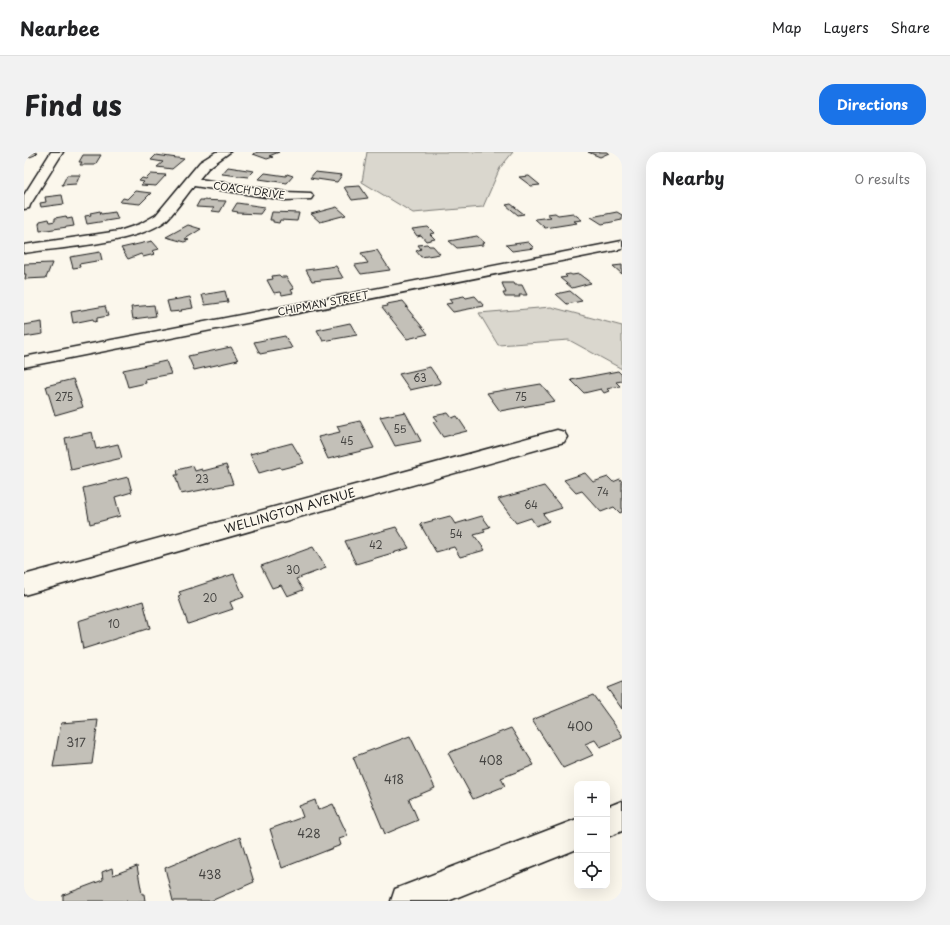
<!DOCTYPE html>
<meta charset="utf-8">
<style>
:root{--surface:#fff;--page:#f2f2f2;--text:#202124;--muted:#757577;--line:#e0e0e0;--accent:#1a73e8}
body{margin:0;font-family:"Playpen Sans",sans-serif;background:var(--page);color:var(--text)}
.controls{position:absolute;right:12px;bottom:12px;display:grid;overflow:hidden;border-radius:8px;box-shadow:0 4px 16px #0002}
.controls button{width:36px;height:36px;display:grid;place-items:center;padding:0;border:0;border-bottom:1px solid var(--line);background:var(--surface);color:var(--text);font:20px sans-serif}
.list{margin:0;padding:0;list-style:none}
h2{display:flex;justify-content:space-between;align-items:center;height:52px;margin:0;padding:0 16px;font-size:17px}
h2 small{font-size:13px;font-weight:400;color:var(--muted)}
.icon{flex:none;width:22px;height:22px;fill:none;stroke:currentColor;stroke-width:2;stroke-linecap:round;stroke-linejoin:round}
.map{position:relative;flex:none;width:598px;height:749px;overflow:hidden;border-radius:16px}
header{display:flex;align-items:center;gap:24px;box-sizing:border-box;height:56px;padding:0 20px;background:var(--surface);border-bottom:1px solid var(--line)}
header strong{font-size:19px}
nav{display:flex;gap:22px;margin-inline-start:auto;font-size:14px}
.intro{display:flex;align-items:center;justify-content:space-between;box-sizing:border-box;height:96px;padding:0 24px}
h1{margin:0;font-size:28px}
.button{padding:10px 18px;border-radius:16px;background:var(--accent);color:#fff;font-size:14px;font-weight:700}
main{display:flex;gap:24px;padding:0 24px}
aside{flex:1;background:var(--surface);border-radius:16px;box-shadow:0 4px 16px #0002}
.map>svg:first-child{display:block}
</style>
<header>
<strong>Nearbee</strong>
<nav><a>Map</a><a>Layers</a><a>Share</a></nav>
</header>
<div class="intro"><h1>Find us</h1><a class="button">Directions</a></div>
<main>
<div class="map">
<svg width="598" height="749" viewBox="0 0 598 749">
<rect width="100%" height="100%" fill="#fbf7ec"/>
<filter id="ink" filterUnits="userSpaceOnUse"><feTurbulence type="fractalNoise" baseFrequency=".025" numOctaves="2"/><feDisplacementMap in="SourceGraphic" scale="8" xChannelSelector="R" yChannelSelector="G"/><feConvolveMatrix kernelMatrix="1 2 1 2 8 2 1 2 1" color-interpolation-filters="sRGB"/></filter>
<g filter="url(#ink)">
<g fill="#dad7ce" stroke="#7b7a75">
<path d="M343,0h146l-13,16 -17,39 -70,6 -51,-31z"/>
<path d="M527,155l71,19v43l-53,-29 -71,5 -19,-32z"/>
</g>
<g fill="#c3c0b8" stroke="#1c1c1c">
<path d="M0,0h14l-3,3 -5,2h-6z"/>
<path d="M234,0h21l-10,4 4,1 -6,2 -14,-5z"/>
<path d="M564,0h19l2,1 -9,4z"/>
<path d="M59,3h18l-6,10h-15l2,-3h-3z"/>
<path d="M132,3l28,4 -12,10 -15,-2 6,-5 -12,-2z"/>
<path d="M204,15l26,4 -6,6 -26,-3z"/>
<path d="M291,20l27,3 -5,7 -27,-4z"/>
<path d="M241,21l21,3 1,-2 6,2 -6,7 -28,-4z"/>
<path d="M127,22l15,1 -10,11 -15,-1 3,-3 -5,-1 3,-3 4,1z"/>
<path d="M43,23h13l-4,9 -14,1z"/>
<path d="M505,24l11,9 -9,1 -12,-9z"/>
<path d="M336,34l8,12 -16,2 -8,-13z"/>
<path d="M111,39l16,2 -11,11 -20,-2 3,-4 4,1z"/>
<path d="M38,43l2,9 -23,3 -1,-4 6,-1 -1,-5z"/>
<path d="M176,48l26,1 -6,11 -8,-1 2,-3 -18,-1z"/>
<path d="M213,51l28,4 -5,7 -23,-1 1,-1 -6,-1z"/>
<path d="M487,52l13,10 -6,1 -12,-10z"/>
<path d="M313,55l9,8 -26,7 -9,-8z"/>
<path d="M76,59l1,3 14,-2 3,7 -31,5 -2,-8 6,-1 -1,-2z"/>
<path d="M248,60l27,1 -2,8 -17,-1 -1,3 -6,-1v-2h-3z"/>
<path d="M593,60l5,3v5l-20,4 -11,-7z"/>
<path d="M531,61l3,2 15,-2 9,7 -8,1 3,2 -32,5 -10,-9 16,-2 -4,-3z"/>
<path d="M42,64l1,3 5,-1 2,8 -34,5 -1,-7 1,-3 9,-2 1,3 5,-1v-3z"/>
<path d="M164,73l13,4 -16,10 4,1 -5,2 -18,-5z"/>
<path d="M404,75l6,6 -4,1 5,5 -9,2 -5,-6 -4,1 -5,-7z"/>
<path d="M453,84l8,7h-3l1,2 -26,3 -8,-7z"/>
<path d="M128,89l7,8 -7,2 3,3 -12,3 -2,-3 -13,5 -7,-11z"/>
<path d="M504,90l6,6 -22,3 -6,-6z"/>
<path d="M403,92l2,2h4l7,8 -19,3 -5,-6 5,-2 -3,-4z"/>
<path d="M353,98l13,20 -29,4 -6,-9 13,-2 -7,-10z"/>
<path d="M76,100l2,8 -23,4 1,3 -7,1 -3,-11z"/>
<path d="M28,111l-6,15 -21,1 1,-5h-2v-10z"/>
<path d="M598,113v9l-9,-8z"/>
<path d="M312,114l7,12 -31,3 -6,-11z"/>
<path d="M546,122l2,1 7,-1 12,9 -19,5 -12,-10 7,-1 -2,-2z"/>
<path d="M255,123l2,2h5l8,12 -3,1 2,3 -11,2 -1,-3 -7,1 -7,-13 6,-1 -1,-3z"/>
<path d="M478,131h12l1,2h7l5,10h-8l1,2h-15l-2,-4h3z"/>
<path d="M201,139l3,11 -23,3 -3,-10z"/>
<path d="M546,139l12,10 -15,3 -11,-10z"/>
<path d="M440,144l2,2 9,-2 9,10 -31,6 -7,-8 6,-1 -3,-4z"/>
<path d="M166,145l3,11 -12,2 1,1 -12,1 -3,-11z"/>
<path d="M379,149l5,6h-2l22,27 -21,5 -25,-32 6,-1 -1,-2z"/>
<path d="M130,153l2,11 -23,3 -2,-12z"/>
<path d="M81,154l3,10 -11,2v3l-3,1 -1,-3 -20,4 -2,-11z"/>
<path d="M18,170l1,12 -19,3v-12z"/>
<path d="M326,171l7,12 -34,6 -6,-11z"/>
<path d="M261,184l7,12 -32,6 -6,-12z"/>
<path d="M207,195l7,13 -44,10 -6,-14z"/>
<path d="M142,209l5,13 -26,5 1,4 -18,4 -5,-17z"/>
<path d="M406,215l11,16 -31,7 -11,-16z"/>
<path d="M594,219l4,4v6l-6,1 4,4 -13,3 2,2 -5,2 -3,-4 -17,4 -13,-13z"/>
<path d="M49,227l10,28 -28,8 -9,-29z"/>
<path d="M517,232l14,17 -55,10 -13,-18z"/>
<path d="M381,260l16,29 -26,5 -15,-29z"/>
<path d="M424,261l4,5 5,-2 10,15 -24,6 -10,-15 5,-1 -4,-5z"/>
<path d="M336,269l14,27 -46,11 -10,-22 22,-5 -3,-6z"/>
<path d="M68,280l4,17 22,-5 4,14 -51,12 -6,-32z"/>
<path d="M268,291l12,20 -23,6 -1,-2 -21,6 -9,-19z"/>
<path d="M202,313l7,19 -52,10 -6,-19h3l-1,-5 16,-4 2,5 7,-2 1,2z"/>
<path d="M561,321l8,9 15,-5 5,5 7,-3 2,3v30l-2,1 -6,-6 -13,5 -19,-21 -6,2 -12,-13z"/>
<path d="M104,325l4,15 -17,5 5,19 -30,8 -7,-36z"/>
<path d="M520,334l18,22 -19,6 6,7 -13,5 -5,-8 -15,5 -18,-24z"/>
<path d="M426,364l5,8 27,-8 8,11 -7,2 2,3 -11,3 11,15 -25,7 -6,-10 -18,5 -16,-28z"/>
<path d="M372,375l13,21 -53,16 -11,-23z"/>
<path d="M289,395l13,21 -30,11 7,11 -16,6 -6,-11 -9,3 -11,-22z"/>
<path d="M210,422l10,23 -14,5 3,7 -45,15 -10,-28 3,-1 -2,-3z"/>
<path d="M119,449l7,27 -67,21 -5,-28z"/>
<path d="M598,530v27l-15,-21z"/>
<path d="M569,543l29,40v3l-22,9 -5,-7 -10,4 8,11 -30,13 -31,-48z"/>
<path d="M74,568l-6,44 -39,3 8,-44z"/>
<path d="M487,576l23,37 -33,13 4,8 -32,13 -25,-46z"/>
<path d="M386,584l25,52 -26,11 9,21 -33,14 -32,-77z"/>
<path d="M291,648l3,10 15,-6 15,32 -9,3 2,6 -59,23 -12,-39 33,-12 -4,-11z"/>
<path d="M216,685l14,45 -43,19h-38l-8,-33z"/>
<path d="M113,714l5,28h2l1,7h-82v-6l40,-15 -1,-8 10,-4 1,7z"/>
</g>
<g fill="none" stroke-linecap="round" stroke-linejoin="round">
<defs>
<g id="minor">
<path d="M192,0h14l-22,16 -9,11 86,13 26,1 2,3 -2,3 -26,1 -91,-14c-8,9 -21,29 -30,36 -32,22 -100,25 -140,31v-8l95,-14 21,-7 16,-9 44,-53z"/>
<path d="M533,278l7,2 3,5 -3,5 -540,153v-20z"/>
<path d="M598,649v30l-15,6v-30z"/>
<path d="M553,667v30l-129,52h-57l4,-12z"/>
</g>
<g id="tertiary">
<path d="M27,0h12l-33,53 -1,3 -5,1v-14z"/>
<path d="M598,89v8l-598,118v-10z"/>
</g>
</defs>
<use href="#minor" stroke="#1c1c1c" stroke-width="3"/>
<use href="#tertiary" stroke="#1c1c1c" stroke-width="3"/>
<use href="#minor" fill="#fbf7ec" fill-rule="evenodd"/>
<use href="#tertiary" fill="#fbf7ec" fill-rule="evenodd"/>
</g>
</g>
<g text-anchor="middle" stroke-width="3" stroke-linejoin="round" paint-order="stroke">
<g font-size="10" fill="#1c1c1c" stroke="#fbf7ec">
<text transform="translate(225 38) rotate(8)" y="4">COACH DRIVE</text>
<text transform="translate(299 151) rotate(-11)" y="4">CHIPMAN STREET</text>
</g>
<g font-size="10" fill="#464543">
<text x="396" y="230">63</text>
<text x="40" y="249">275</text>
<text x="497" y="249">75</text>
<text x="376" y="281">55</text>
<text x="323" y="293">45</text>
<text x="178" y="331">23</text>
<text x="579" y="344">74</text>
<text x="507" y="357">64</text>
<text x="432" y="386">54</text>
<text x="352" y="397">42</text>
<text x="269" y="422">30</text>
<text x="186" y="450">20</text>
<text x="90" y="476">10</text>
</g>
<g font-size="12" fill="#1c1c1c" stroke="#fbf7ec">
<text transform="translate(266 359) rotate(-16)" y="4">WELLINGTON AVENUE</text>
</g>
<g font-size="12" fill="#464543">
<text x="556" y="579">400</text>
<text x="52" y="595">317</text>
<text x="467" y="613">408</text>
<text x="370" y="632">418</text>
<text x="285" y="686">428</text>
<text x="186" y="727">438</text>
</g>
</g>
</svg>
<div class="controls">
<button>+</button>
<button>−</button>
<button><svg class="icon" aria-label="locate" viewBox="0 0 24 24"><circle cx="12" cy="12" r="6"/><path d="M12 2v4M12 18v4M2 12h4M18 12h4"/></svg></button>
</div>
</div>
<aside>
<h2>Nearby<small>0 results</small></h2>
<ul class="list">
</ul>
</aside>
</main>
